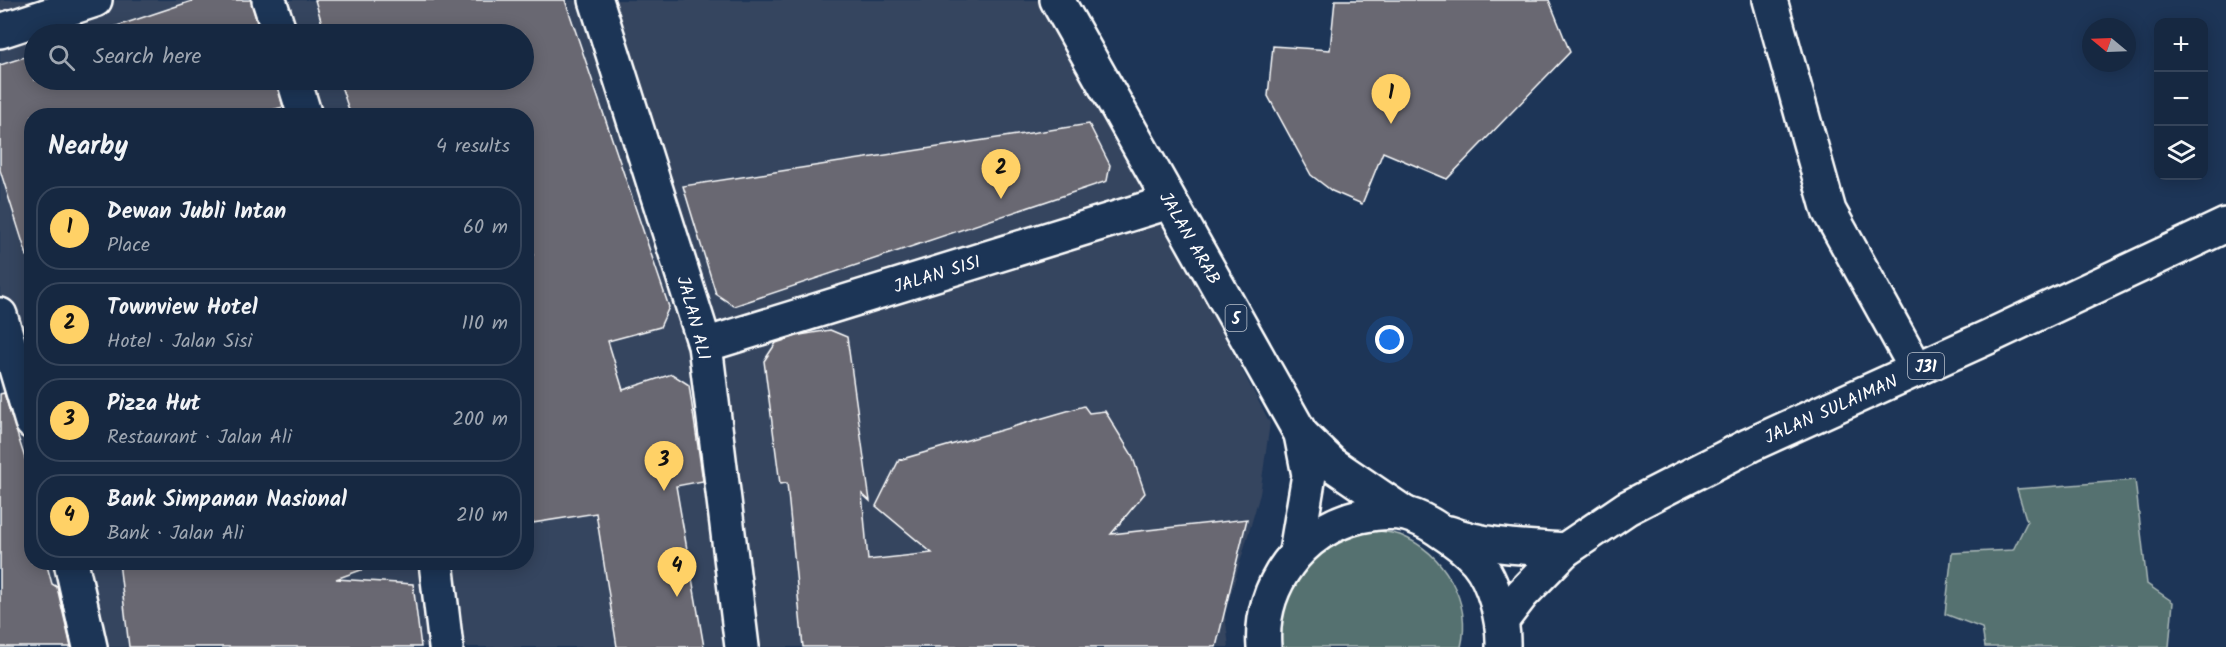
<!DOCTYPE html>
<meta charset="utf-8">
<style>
:root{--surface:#162841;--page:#1f3048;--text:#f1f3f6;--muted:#9ea6b1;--line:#35445a;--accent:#ffd166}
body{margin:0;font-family:Kalam,sans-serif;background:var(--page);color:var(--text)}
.controls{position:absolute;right:18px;top:18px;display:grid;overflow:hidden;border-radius:12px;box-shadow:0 3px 15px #0003}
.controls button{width:54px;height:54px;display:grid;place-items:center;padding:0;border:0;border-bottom:2px solid var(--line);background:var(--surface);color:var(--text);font:30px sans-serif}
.compass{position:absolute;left:2082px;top:18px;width:54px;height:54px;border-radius:50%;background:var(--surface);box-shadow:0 3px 15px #0003;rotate:289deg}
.you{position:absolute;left:1390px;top:340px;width:21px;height:21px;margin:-15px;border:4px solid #fff;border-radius:50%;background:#1a73e8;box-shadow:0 0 0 9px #1a73e833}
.badge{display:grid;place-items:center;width:39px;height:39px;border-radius:50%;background:var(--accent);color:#111;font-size:20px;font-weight:700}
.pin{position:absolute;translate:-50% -50px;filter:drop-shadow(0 2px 3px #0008)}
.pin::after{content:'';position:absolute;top:32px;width:21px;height:18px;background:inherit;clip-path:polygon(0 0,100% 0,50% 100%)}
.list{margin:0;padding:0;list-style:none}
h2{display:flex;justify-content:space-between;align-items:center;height:78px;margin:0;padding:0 24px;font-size:26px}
h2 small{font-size:20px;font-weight:400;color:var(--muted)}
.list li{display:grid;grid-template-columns:39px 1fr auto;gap:18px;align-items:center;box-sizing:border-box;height:84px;margin:0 12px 12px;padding:0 12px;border:2px solid var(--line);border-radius:24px}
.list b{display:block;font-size:22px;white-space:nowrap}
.list p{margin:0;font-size:20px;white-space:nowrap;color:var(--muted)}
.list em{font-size:20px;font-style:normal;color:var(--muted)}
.icon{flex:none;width:33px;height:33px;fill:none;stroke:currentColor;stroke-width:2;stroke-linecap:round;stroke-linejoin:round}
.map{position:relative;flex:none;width:2226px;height:647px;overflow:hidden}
.search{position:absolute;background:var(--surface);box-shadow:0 3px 15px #0003;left:24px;top:24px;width:510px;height:66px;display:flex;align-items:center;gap:15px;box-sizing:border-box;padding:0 21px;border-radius:33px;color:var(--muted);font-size:22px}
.panel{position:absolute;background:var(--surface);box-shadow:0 3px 15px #0003;left:24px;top:108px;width:510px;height:462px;border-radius:24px}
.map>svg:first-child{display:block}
</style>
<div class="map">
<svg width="2226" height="647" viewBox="0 0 2226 647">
<rect width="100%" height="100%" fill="#1d3557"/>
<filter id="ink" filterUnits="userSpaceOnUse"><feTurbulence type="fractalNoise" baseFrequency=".0167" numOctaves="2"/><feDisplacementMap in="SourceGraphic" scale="12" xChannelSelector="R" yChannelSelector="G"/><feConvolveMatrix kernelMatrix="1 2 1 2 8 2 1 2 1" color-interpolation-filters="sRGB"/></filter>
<g filter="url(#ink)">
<path fill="#34445f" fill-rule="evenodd" d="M0,0h1047l223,423 -10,71 -35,120 4,33h-1229zM34,34h490v46h-490zM32,116h494v446h-494z"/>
<g fill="#54716f" stroke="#aab8b7" stroke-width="1.5">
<path d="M2135,480l12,104 26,18 -4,45h-184l-3,-19 -37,-14 7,-61 61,-3 14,-28 -10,-33z"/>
<path d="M1368,529c10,2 22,3 32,6 44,18 72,66 61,112h-192l40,-100z"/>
</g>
<g fill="#696872" stroke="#fff" stroke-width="1.5">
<path d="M195,0h56l9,34h-157l-1,-3z"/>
<path d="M315,0h250l104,307 -9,20 -52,14 15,49 49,-16 17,11 14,96 -27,5 28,161h-87l-21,-134 -70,11v-268l7,-1 -7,-22v-117h-175l-12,-36h185v-46h-199z"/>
<path d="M1335,0h214l21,52 -123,127 -64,-27 -21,52 -30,-13 -21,-16 -43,-79 5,-50 57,4z"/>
<path d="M34,54v26h242l7,27 -33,9h-218v139l-5,1 -27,-86v-105z"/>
<path d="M1089,124l21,41 -3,16 -373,125 -18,-12 -33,-108z"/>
<path d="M830,330l17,7 23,164 -8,-7 6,66 64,-7 -56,-47 23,-46 185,-54 5,7 16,-2 27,44 13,38 -34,41 136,-15 -31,128h-413l-16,-164 -7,1 -16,-123 12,-18 24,-8z"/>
<path d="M4,393l28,87v82h14l6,22 5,3 14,60h-71v-253z"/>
<path d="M119,562h255l1,3 -39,14 77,5 8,63h-292z"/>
</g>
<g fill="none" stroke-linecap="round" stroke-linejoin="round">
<defs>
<g id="minor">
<path d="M269,0l11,34"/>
<path d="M596,0l109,345 37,302"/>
<path d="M1770,0l59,211 88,159"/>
<path d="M0,31l95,-31"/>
<path d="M294,80l11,36"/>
<path d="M0,315l32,107"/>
<path d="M705,345l464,-143"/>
<path d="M71,562l19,85"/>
<path d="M436,562l10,85"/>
</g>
<g id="major">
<path d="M1057,0l244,434 8,41 -13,77"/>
<path d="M1301,434l31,30 72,49"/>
<path d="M1449,533c37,14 77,14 116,17"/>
<path d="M1502,620l20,-26 43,-44 62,-42 123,-63 238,-108 238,-112"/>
<path d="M1264,647c-5,-61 37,-117 96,-131 14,-3 31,-5 46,-2 11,3 23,9 33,16 14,9 27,18 38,31 17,20 27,61 26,86"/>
</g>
</defs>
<use href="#minor" stroke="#fff" stroke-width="38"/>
<use href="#major" stroke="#fff" stroke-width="38"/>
<use href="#minor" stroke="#1d3557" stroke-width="33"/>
<use href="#major" stroke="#1d3557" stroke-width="33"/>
</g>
</g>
<g text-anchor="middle" stroke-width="5" stroke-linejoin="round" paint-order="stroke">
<g fill="#1d3557" stroke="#bbc2cd" stroke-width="1.5">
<rect x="1225.5" y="305" width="21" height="26" rx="4.5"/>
<rect x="1908" y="353" width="36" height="26" rx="4.5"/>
</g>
<g font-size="16" font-weight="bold" fill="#fff">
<text x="1236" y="324">5</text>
<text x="1926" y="372">J31</text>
</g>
<g font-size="18" fill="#fff" stroke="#1d3557">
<text transform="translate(1190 238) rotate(60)" y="6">JALAN ARAB</text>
<text transform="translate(937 274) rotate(-17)" y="6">JALAN SISI</text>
<text transform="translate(694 318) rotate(75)" y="6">JALAN ALI</text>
<text transform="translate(1831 409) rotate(-24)" y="6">JALAN SULAIMAN</text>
</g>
</g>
</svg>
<div class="controls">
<button>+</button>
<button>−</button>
<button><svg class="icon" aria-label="layers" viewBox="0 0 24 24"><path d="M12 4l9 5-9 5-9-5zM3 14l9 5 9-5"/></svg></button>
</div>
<svg class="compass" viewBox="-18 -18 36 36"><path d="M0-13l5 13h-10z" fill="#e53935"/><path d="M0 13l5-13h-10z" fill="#9ea6b1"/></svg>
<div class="you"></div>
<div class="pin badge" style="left:1391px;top:124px">1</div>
<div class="pin badge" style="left:1001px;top:199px">2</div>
<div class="pin badge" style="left:664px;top:491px">3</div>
<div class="pin badge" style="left:677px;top:597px">4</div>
<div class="search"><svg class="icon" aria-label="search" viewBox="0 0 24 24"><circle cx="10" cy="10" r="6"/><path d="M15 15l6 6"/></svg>Search here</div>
<section class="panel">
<h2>Nearby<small>4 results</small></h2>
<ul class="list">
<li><span class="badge">1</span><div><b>Dewan Jubli Intan</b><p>Place</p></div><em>60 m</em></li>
<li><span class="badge">2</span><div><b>Townview Hotel</b><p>Hotel · Jalan Sisi</p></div><em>110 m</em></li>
<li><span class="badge">3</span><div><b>Pizza Hut</b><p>Restaurant · Jalan Ali</p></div><em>200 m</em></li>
<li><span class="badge">4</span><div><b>Bank Simpanan Nasional</b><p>Bank · Jalan Ali</p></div><em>210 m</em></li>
</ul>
</section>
</div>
